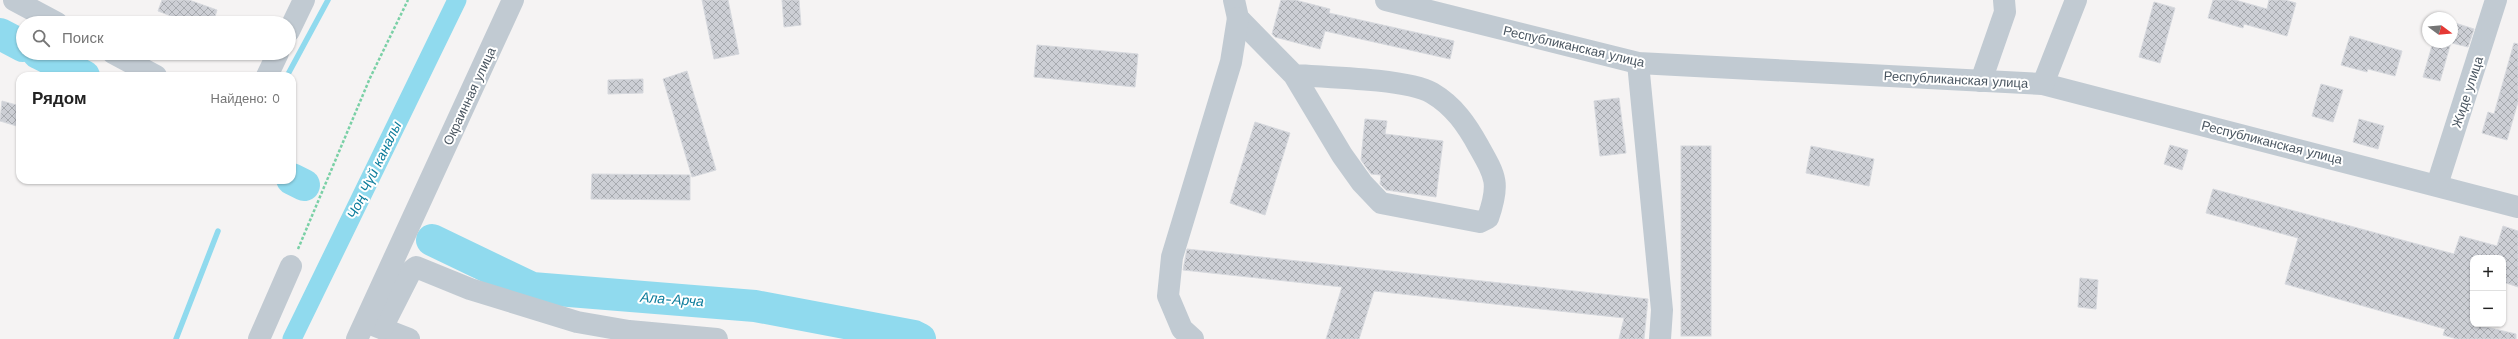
<!DOCTYPE html>
<html lang="ru">
<meta charset="utf-8">
<style>
:root{--surface:#fff;--page:#f6f6f6;--text:#222;--muted:#767676;--line:#e0e0e0}
body{margin:0;font-family:"Work Sans",sans-serif;background:var(--page);color:var(--text)}
.controls{position:absolute;right:12px;bottom:12px;display:grid;overflow:hidden;border-radius:8px;box-shadow:0 1px 3px #0004}
.controls button{width:36px;height:36px;display:grid;place-items:center;padding:0;border:0;border-bottom:1px solid var(--line);background:var(--surface);color:var(--text);font:20px sans-serif}
.compass{position:absolute;left:2422px;top:12px;width:36px;height:36px;border-radius:50%;background:var(--surface);box-shadow:0 1px 3px #0004;rotate:106deg}
.list{margin:0;padding:0;list-style:none}
h2{display:flex;justify-content:space-between;align-items:center;height:52px;margin:0;padding:0 16px;font-size:17px}
h2 small{font-size:13px;font-weight:400;color:var(--muted)}
.icon{flex:none;width:22px;height:22px;fill:none;stroke:currentColor;stroke-width:2;stroke-linecap:round;stroke-linejoin:round}
.map{position:relative;flex:none;width:2518px;height:339px;overflow:hidden}
.search{position:absolute;background:var(--surface);box-shadow:0 1px 3px #0004;left:16px;top:16px;width:280px;height:44px;display:flex;align-items:center;gap:10px;box-sizing:border-box;padding:0 14px;border-radius:22px;color:var(--muted);font-size:15px}
.panel{position:absolute;background:var(--surface);box-shadow:0 1px 3px #0004;left:16px;top:72px;width:280px;height:112px;border-radius:12px}
.map>svg:first-child{display:block}
</style>
<div class="map">
<svg width="2518" height="339" viewBox="0 0 2518 339">
<defs>
<pattern id="building-cross-hatch" width="8" height="8" patternUnits="userSpaceOnUse"><rect width="8" height="8" fill="#cdcfd5"/><path d="M0 0l8 8M0 8l8-8" fill="none" stroke="#a8abb0"/></pattern>
</defs>
<rect width="100%" height="100%" fill="#f5f3f3"/>
<g fill="none" stroke-linecap="round" stroke-linejoin="round">
<g stroke="#90daee" stroke-width="5.5">
<path d="M287,76l41,-76"/>
<path d="M176,339l42,-108"/>
</g>
<path stroke="#90daee" stroke-width="19" d="M292,339l165,-339"/>
<g stroke="#90daee" stroke-width="32">
<path d="M0,34l23,12"/>
<path d="M38,53l46,23"/>
<path d="M292,179l12,6"/>
<path d="M432,240l100,48 223,18 159,30 6,3"/>
</g>
</g>
<g fill="url(#building-cross-hatch)" stroke="#d7d9de">
<path d="M162,0h27l28,10 -4,13h-24l-31,-12z"/>
<path d="M702,0h26l11,54 -25,5z"/>
<path d="M782,0h17l2,25 -17,2z"/>
<path d="M1281,0h14l35,9 -1,4 125,28 -4,18 -125,-28 -5,18 -45,-12 -3,-3z"/>
<path d="M2213,0h22l32,9 2,-9h16l11,3 -9,33 -43,-12 -1,4 -35,-10z"/>
<path d="M2154,2l21,6 -15,55 -21,-6z"/>
<path d="M2452,22l22,7 -6,18 -16,-4z"/>
<path d="M2350,36l52,15 -7,25 -27,-7 -1,3 -26,-7z"/>
<path d="M2433,42h18l-11,39 -17,-4z"/>
<path d="M2514,43l4,1v58l-11,38 -25,-7 6,-21 6,2z"/>
<path d="M1037,45l101,9 -3,33 -101,-10z"/>
<path d="M687,71l29,99 -24,7 -29,-98z"/>
<path d="M643,79v14l-35,1v-14z"/>
<path d="M2321,84l22,6 -10,32 -21,-6z"/>
<path d="M1619,98l7,55 -26,3 -6,-55z"/>
<path d="M2,101l18,5v21l-20,-6z"/>
<path d="M1365,119l22,2 -2,13 58,7 -7,56 -50,-7 -6,-6 1,-9 -10,-1 -10,-14z"/>
<path d="M2359,119l25,7 -6,23 -25,-7z"/>
<path d="M1255,122l35,11 -25,82 -35,-12z"/>
<path d="M2170,145l18,5 -6,20 -18,-6z"/>
<rect x="1681" y="146" width="30" height="190"/>
<path d="M1811,146l63,13 -5,27 -63,-13z"/>
<path d="M592,174l98,1v25l-99,-1z"/>
<path d="M2213,189l241,65 6,-18 37,10 6,-20 15,5v56l-15,-5v-24h-30v66l43,10v5h-59l-14,-4 2,-6 -160,-45 13,-46 -92,-25z"/>
<path d="M1187,249l461,50 -4,40h-25l5,-21 -250,-27 -15,48h-33l16,-52 -159,-17z"/>
<path d="M2080,278l18,2 -2,29 -18,-2z"/>
</g>
<g fill="none" stroke-linecap="round" stroke-linejoin="round">
<path stroke="#7ad0a6" stroke-width="2.5" stroke-dasharray="3 2" stroke-linecap="butt" d="M298,249l72,-171 38,-78"/>
<g stroke="#c1cad2" stroke-width="22">
<path d="M14,0l43,23"/>
<path d="M1234,0l4,18 56,57 48,80 20,28 19,20 99,19 8,-4c12,-34 8,-41 -9,-71 -12,-22 -25,-41 -47,-54 -24,-14 -106,-16 -138,-18"/>
<path d="M1386,0l252,63 405,21 475,123"/>
<path d="M289,31l15,-31"/>
<path d="M113,53l43,23"/>
<path d="M1638,63l24,247 -2,29"/>
<path d="M267,76l11,-23"/>
<path d="M1981,81l24,-69 -1,-12"/>
<path d="M2043,84l33,-84"/>
<path d="M2437,185l59,-185"/>
<path d="M368,323l41,16"/>
<path d="M382,328l29,-57 5,-4 54,22 107,33 52,9 88,8"/>
<path d="M259,339l32,-73"/>
<path d="M357,339l156,-339"/>
<path d="M1193,339l-11,-10 -14,-33 4,-39 59,-195 7,-44"/>
</g>
</g>
<g text-anchor="middle" stroke-width="4" stroke-linejoin="round" paint-order="stroke">
<g font-size="13" fill="#4a5661" stroke="#fff">
<text transform="translate(1574 46) rotate(13)" y="5">Республиканская улица</text>
<text transform="translate(1956 79) rotate(3)" y="5">Республиканская улица</text>
<text transform="translate(2467 92) rotate(-72)" y="5">Жиде улица</text>
<text transform="translate(469 96) rotate(-65)" y="5">Окраинная улица</text>
<text transform="translate(2272 142) rotate(14)" y="5">Республиканская улица</text>
</g>
<g font-size="14" font-style="italic" fill="#0c7c9b" stroke="#fff">
<text transform="translate(374 170) rotate(-64)" y="5">Чоң Чүй каналы</text>
<text transform="translate(672 299) rotate(4)" y="5">Ала-Арча</text>
</g>
</g>
</svg>
<div class="controls">
<button>+</button>
<button>−</button>
</div>
<svg class="compass" viewBox="-18 -18 36 36"><path d="M0-13l5 13h-10z" fill="#e53935"/><path d="M0 13l5-13h-10z" fill="#767676"/></svg>
<div class="search"><svg class="icon" aria-label="search" viewBox="0 0 24 24"><circle cx="10" cy="10" r="6"/><path d="M15 15l6 6"/></svg>Поиск</div>
<section class="panel">
<h2>Рядом<small>Найдено: 0</small></h2>
<ul class="list">
</ul>
</section>
</div>
